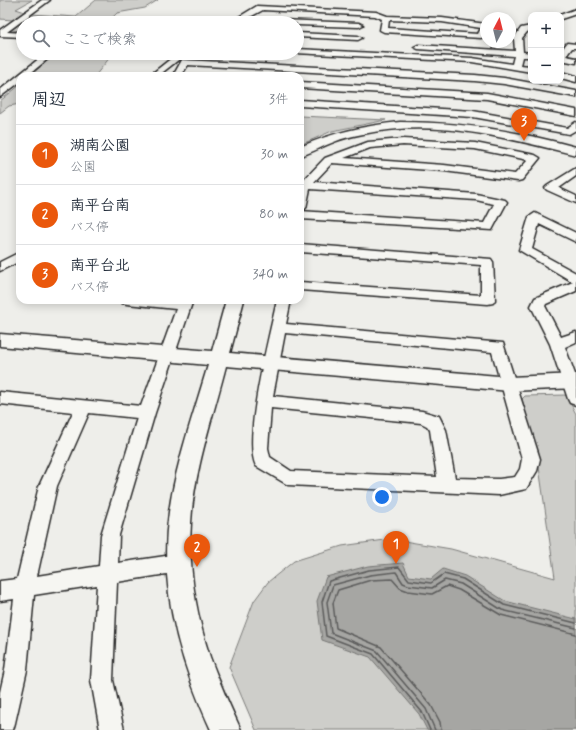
<!DOCTYPE html>
<html lang="ja">
<meta charset="utf-8">
<style>
:root{--surface:#fff;--page:#f6f6f7;--text:#1f2937;--muted:#747a83;--line:#e0e1e3;--accent:#ea580c}
body{margin:0;font-family:Mynerve,"Klee One",sans-serif;background:var(--page);color:var(--text)}
.controls{position:absolute;right:12px;top:12px;display:grid;overflow:hidden;border-radius:8px;box-shadow:0 2px 10px #0003}
.controls button{width:36px;height:36px;display:grid;place-items:center;padding:0;border:0;border-bottom:1px solid var(--line);background:var(--surface);color:var(--text);font:20px sans-serif}
.compass{position:absolute;left:480px;top:12px;width:36px;height:36px;border-radius:50%;background:var(--surface);box-shadow:0 2px 10px #0003;rotate:7deg}
.you{position:absolute;left:382px;top:497px;width:14px;height:14px;margin:-10px;border:3px solid #fff;border-radius:50%;background:#1a73e8;box-shadow:0 0 0 6px #1a73e833}
.badge{display:grid;place-items:center;width:26px;height:26px;border-radius:50%;background:var(--accent);color:#fff;font-size:13px;font-weight:700}
.pin{position:absolute;translate:-50% -33px;filter:drop-shadow(0 1px 2px #0008)}
.pin::after{content:'';position:absolute;top:21px;width:14px;height:12px;background:inherit;clip-path:polygon(0 0,100% 0,50% 100%)}
.list{margin:0;padding:0;list-style:none}
h2{display:flex;justify-content:space-between;align-items:center;height:52px;margin:0;padding:0 16px;font-size:17px}
h2 small{font-size:13px;font-weight:400;color:var(--muted)}
.list li{display:grid;grid-template-columns:26px 1fr auto;gap:12px;align-items:center;box-sizing:border-box;height:60px;padding:0 16px;border-top:1px solid var(--line)}
.list b{display:block;font-size:15px;white-space:nowrap}
.list p{margin:0;font-size:13px;white-space:nowrap;color:var(--muted)}
.list em{font-size:13px;font-style:normal;color:var(--muted)}
.icon{flex:none;width:22px;height:22px;fill:none;stroke:currentColor;stroke-width:2;stroke-linecap:round;stroke-linejoin:round}
.map{position:relative;flex:none;width:576px;height:730px;overflow:hidden}
.search{position:absolute;background:var(--surface);box-shadow:0 2px 10px #0003;left:16px;top:16px;width:288px;height:44px;display:flex;align-items:center;gap:10px;box-sizing:border-box;padding:0 14px;border-radius:22px;color:var(--muted);font-size:15px}
.panel{position:absolute;background:var(--surface);box-shadow:0 2px 10px #0003;left:16px;top:72px;width:288px;height:232px;border-radius:12px}
.map>svg:first-child{display:block}
</style>
<div class="map">
<svg width="576" height="730" viewBox="0 0 576 730">
<rect width="100%" height="100%" fill="#eeeeea"/>
<filter id="ink" filterUnits="userSpaceOnUse"><feTurbulence type="fractalNoise" baseFrequency=".025" numOctaves="2"/><feDisplacementMap in="SourceGraphic" scale="8" xChannelSelector="R" yChannelSelector="G"/><feConvolveMatrix kernelMatrix="1 2 1 2 8 2 1 2 1" color-interpolation-filters="sRGB"/></filter>
<g filter="url(#ink)">
<g fill="#cececa" stroke="#7c7c7a">
<path d="M0,0h32l-16,9 15,5 45,3 20,-17h62l-13,8 -28,5 -10,10h-84v8l-12,-1 14,-9 -25,-2z"/>
<path d="M56,53h52l3,3 -16,20h-65z"/>
<path d="M20,85v19l-11,2 -9,7v-12z"/>
<path d="M300,116l86,4 -54,11 -32,14z"/>
<path d="M566,395l10,19v316h-320l-27,-63 25,-66 14,-19 26,-21 48,-15 50,-7 59,10 104,29 -18,-125 -15,-54 3,-3z"/>
</g>
<path fill="#a6a6a3" stroke="#757573" d="M403,563l6,13 22,3 12,-10 22,7 40,25 71,18v111h-149l-8,-16 -49,-57 -48,-17 -5,-39 9,-24 42,-11z"/>
<g fill="none" stroke-linecap="round" stroke-linejoin="round">
<g stroke="#5c5c5b" stroke-width="1.5">
<path d="M430,730l-8,-18 -49,-58 -47,-18 -4,-34 7,-21 40,-11 30,-3 10,13 22,3 13,-9 19,5 41,26 72,18"/>
<path d="M435,730l-9,-21 -49,-58 -46,-18 -4,-31 6,-17 37,-10 26,-3 7,11 5,2 24,3 13,-8 16,4 41,26 74,18"/>
<path d="M441,730l-1,-8 -9,-17 -50,-58 -45,-19 -3,-25 5,-13 33,-10 21,-1 8,9 8,3 24,3 15,-8 12,4 42,25 75,19"/>
</g>
<defs>
<g id="minor">
<path d="M42,0h8l-43,32 16,1v4l-23,-1v-6z"/>
<path d="M257,6l119,6 11,4 55,2 44,6v10l-5,4 -97,-6 -4,-2 2,-11 -7,-3 -112,-6 -24,13h-10zM389,20l53,2 39,6 -3,6 -90,-6z"/>
<path d="M576,9v5l-15,5 -1,-4z"/>
<path d="M253,19l106,4 4,2 -4,2 -62,-2v-2h-48z"/>
<path d="M531,26v4l-4,2 -5,6 1,14 8,1v4h-9l-2,8 11,1v6l-59,-10 -177,-9h2v-4l175,9 40,6 2,-8 -96,-7 -4,-2 4,-2 97,6 -1,-13 7,-10z"/>
<path d="M297,33l61,3 4,2 -4,2 -61,-3z"/>
<path d="M567,43l9,1v4h-4l-6,8 10,2v5l-15,-3v-9z"/>
<path d="M46,53h9l-28,23h-7v6l-20,15v-7z"/>
<path d="M178,53h9l-29,23h-9z"/>
<path d="M182,60l293,15 29,3 72,13v6l-72,-13 -29,-3 -287,-16 -7,11h-8z"/>
<path d="M561,72l15,4v6l-15,-4z"/>
<path d="M300,82l187,11 89,17v6l-89,-17 -187,-11z"/>
<path d="M300,100l173,11 94,17 9,-6v8l-7,4 -96,-17 -173,-11z"/>
<path d="M403,139l72,4 60,12 5,3 -18,22 -4,1 -74,-10 -112,-8 -18,19 162,12 29,6 2,2 -15,28 -192,-11v-8l184,12 10,-19 -18,-4 -166,-11 -4,19 -6,3v-27l25,-26 43,-16zM403,145l72,4 53,11 -13,14 -71,-9 -100,-7 26,-10z"/>
<path d="M576,168v8l-17,12 17,8v7l-29,-13 -2,-2 2,-2z"/>
<path d="M535,213l41,20v9l-37,-18 -7,25 44,24v18l-30,13 -1,2 16,31 15,-5v10l-11,5 11,30v28l-6,-2 -2,-4 -18,-55 -19,-38 4,-8 38,-16 -54,-32 10,-33z"/>
<path d="M300,244l191,15 2,3 2,38 -2,3 -5,1 -188,-14v-8l181,13v-30l-181,-13z"/>
<path d="M20,252v9l-20,10v-9z"/>
<path d="M120,300h73l-38,113 -36,122 -1,28 61,-9 7,3 3,6 -3,6 -7,3 -62,10 -4,98 11,50h-24l-9,-50 6,-95 -63,10 -7,75 -12,53 -2,7h-13v-38l5,-22 9,-71 -14,2v-20l17,-2 22,-93 34,-74 -73,-8v-12l141,14 35,-97 -49,-5 -5,-1zM89,413l48,5 -36,117 -2,31 -62,10 20,-90z"/>
<path d="M277,300h14l-5,24 217,19 37,116 -3,12 -11,18 -27,6 -211,-10 -32,-19c-14,-27 14,-132 21,-166zM285,333l207,19 30,107 -2,10 -5,8 -16,2 -44,-1 -9,-48 -7,-14 -17,-5 -149,-15zM271,408l150,15 6,3 3,4 7,47 -146,-6 -21,-14 -2,-9z"/>
</g>
<g id="tertiary">
<path d="M400,122c61,0 118,9 176,25v8c-68,-17 -142,-37 -213,-21 -10,2 -20,4 -29,8 -12,4 -22,11 -34,14v-9c34,-15 63,-21 100,-25z"/>
<path d="M226,300h18l-14,53 280,24 66,-3v14l-66,3 -284,-25c-13,51 -32,104 -35,157 -3,45 5,91 19,134 9,25 20,49 31,73h-30c-31,-67 -53,-144 -42,-218 7,-50 25,-99 39,-147l-208,-19v-12l212,17z"/>
</g>
</defs>
<use href="#minor" stroke="#2b2b2b" stroke-width="3"/>
<use href="#tertiary" stroke="#2b2b2b" stroke-width="3"/>
<use href="#minor" fill="#f6f6f2" fill-rule="evenodd"/>
<use href="#tertiary" fill="#f6f6f2" fill-rule="evenodd"/>
</g>
</g>
</svg>
<div class="controls">
<button>+</button>
<button>−</button>
</div>
<svg class="compass" viewBox="-18 -18 36 36"><path d="M0-13l5 13h-10z" fill="#e53935"/><path d="M0 13l5-13h-10z" fill="#747a83"/></svg>
<div class="you"></div>
<div class="pin badge" style="left:396px;top:564px">1</div>
<div class="pin badge" style="left:197px;top:567px">2</div>
<div class="pin badge" style="left:524px;top:141px">3</div>
<div class="search"><svg class="icon" aria-label="search" viewBox="0 0 24 24"><circle cx="10" cy="10" r="6"/><path d="M15 15l6 6"/></svg>ここで検索</div>
<section class="panel">
<h2>周辺<small>3件</small></h2>
<ul class="list">
<li><span class="badge">1</span><div><b>湖南公園</b><p>公園</p></div><em>30 m</em></li>
<li><span class="badge">2</span><div><b>南平台南</b><p>バス停</p></div><em>80 m</em></li>
<li><span class="badge">3</span><div><b>南平台北</b><p>バス停</p></div><em>340 m</em></li>
</ul>
</section>
</div>
